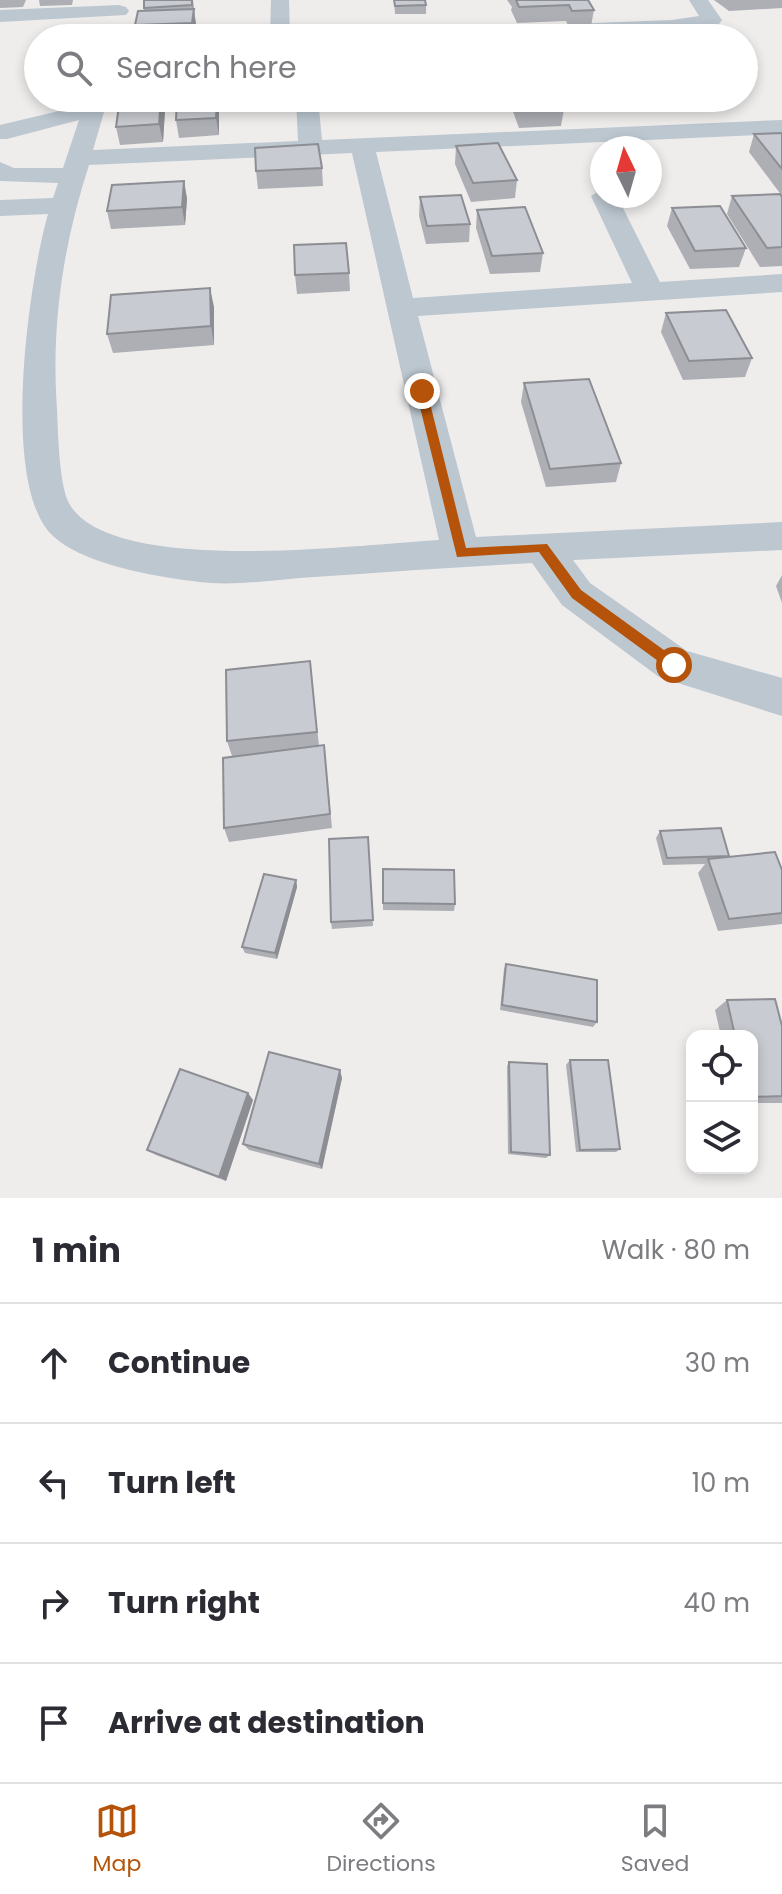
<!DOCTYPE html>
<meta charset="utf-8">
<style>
:root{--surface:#fff;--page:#f7f7f7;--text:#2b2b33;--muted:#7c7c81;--line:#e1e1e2;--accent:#b45309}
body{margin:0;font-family:Poppins,sans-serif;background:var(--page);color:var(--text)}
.controls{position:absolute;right:24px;bottom:24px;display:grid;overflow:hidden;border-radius:16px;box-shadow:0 4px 12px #0003}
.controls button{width:72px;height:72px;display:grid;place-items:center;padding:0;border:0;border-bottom:2px solid var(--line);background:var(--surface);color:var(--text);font:40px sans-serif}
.compass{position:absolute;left:590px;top:136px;width:72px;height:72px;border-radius:50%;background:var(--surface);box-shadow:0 4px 12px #0003;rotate:355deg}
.stop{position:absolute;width:24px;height:24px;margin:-18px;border:6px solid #b45309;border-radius:50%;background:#fff}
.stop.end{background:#b45309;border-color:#fff;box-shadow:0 2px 8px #0008}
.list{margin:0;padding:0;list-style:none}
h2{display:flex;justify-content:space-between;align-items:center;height:104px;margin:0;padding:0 32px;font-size:34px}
h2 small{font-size:26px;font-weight:400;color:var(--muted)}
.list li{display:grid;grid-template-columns:52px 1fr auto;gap:24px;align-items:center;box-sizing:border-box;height:120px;padding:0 32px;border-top:2px solid var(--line)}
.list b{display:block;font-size:30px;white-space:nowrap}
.list em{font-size:26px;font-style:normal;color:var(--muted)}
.icon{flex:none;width:44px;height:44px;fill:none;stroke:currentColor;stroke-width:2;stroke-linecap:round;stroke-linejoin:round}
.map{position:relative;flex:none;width:782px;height:1198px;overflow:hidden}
.search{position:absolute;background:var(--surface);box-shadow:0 4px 12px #0003;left:24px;right:24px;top:24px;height:88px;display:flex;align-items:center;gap:20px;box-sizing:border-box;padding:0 28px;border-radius:44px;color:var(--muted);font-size:30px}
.sheet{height:584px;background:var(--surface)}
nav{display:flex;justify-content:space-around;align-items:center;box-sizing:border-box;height:112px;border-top:2px solid var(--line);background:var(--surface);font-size:22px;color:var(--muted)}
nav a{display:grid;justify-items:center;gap:4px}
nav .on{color:var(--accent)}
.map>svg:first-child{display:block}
</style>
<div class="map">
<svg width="782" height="1198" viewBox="0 0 782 1198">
<rect width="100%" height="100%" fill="#efecec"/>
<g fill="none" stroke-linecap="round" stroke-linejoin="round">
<g fill="#bcc7d0" fill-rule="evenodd">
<path d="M271,0h18l1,38h-20z"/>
<path d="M689,0h19l14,20 -3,4 -47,8 -159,6h-170l10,-6 319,-12 27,-4z"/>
<path d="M119,5l7,2 3,4 -3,4 -126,7v-12z"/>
<path d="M86,98h22l-15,52 205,-9 -2,-43h22l4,42 460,-20v14l-406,18 37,146 219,-15 -41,-87 11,-7v7h15l43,86 122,-8v18l-364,24 58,221 306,-15v28l-209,10 17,23 97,68 95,27v38l-123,-39 -97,-72 -30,-42c-72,4 -145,9 -218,14 -33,2 -70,8 -103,6 -44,-4 -129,-17 -160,-49 -51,-53 -22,-253 -3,-320l-48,2v-16l53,-2 5,-15 -58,-2v-19l14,6h49l16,-48 -72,19h-7v-14l84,-20zM352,153l87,387c-76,4 -325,37 -369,-35 -11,-17 -12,-74 -13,-96 -6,-84 6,-164 32,-244z"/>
</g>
</g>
<g fill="#adafb5">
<path d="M0,0h26l-3,7 -23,1z"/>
<path d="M39,0h34l-1,5 -32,1z"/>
<path d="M144,0h49l3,24 -1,14h-57l-3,-13 9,-15z"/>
<path d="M394,0l32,5v9h-31z"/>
<path d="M507,0h81l6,10 -3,16 -22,1 -3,-6 -49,2 -6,-13 1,-3z"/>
<path d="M714,0h68v8l-53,3z"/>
<path d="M177,98h41l1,37 -40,3 -3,-18z"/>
<path d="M508,98h51l5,11 -3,17 -42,2z"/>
<path d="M165,110l-2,32 -43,3 -4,-18z"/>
<path d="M782,133v63l-33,-44 5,-18z"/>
<path d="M456,146l61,34 -2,18 -44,4 -16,-38z"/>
<path d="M322,168l1,18 -65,3 -2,-18z"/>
<path d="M184,181l3,18 -2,26 -74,4 -4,-18z"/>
<path d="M732,196l50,1v69l-22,1 -33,-53z"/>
<path d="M420,197l50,27 -1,18 -43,2 -7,-28z"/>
<path d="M672,208l74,40 -7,19 -49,2 -23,-43z"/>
<path d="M477,210l66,43 -3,19 -50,2 -14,-46z"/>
<path d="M349,273l1,18 -53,3 -2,-19z"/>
<path d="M214,307v38l-101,8 -6,-19z"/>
<path d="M666,313l86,45 -7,19 -62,3 -22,-48z"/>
<path d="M524,383l97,80 -5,19 -70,5 -25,-85z"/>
<path d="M782,575v28l-6,-17z"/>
<path d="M310,661l9,85 5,-1 8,83 -103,14 -5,-14 8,-72 -5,-15z"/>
<path d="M660,831l69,25 -1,1 54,13v54l-64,7 -20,-58 7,-9 -42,1 -7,-27z"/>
<path d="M368,837l5,89 -41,3 -1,-7z"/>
<path d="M383,869l72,35 -1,7 -71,-1z"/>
<path d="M296,880l1,7 -20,72 -32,-6 -3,-6z"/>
<path d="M506,964l91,58 -4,5 -93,-17 4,-41z"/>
<path d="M727,1000l55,26v77h-30v-67h-31l-6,-26z"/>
<path d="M570,1060l50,89 -4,3h-40l-10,-87z"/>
<path d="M509,1062l41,93 -4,3 -38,-4 -1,-88z"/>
<path d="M342,1078l-20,91 -73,-19 -6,-6z"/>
<path d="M253,1100l-27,81 -70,-26 -9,-5z"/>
</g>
<g fill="#8d8e93">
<path d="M192,0l4,24 -1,14 -3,-15 1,-11z"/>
<path d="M161,98h2l2,12 -2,32 -4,-18z"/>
<path d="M217,98h1l1,5v32l-3,-17z"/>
<path d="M184,181l3,18 -2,26 -3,-18z"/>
<path d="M210,288l4,19v38l-3,-19z"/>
<path d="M296,880l1,7 -20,72 -2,-6z"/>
<path d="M340,1070l2,8 -20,91 -3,-5z"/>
<path d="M248,1093l5,7 -27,81 -7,-4z"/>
</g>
<g fill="#c9cbd2" stroke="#8d8e93" stroke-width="2">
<path d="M144,0h48v5l-48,3z"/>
<path d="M394,0h31l1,5 -31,1z"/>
<path d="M516,0h72l6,10 -22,1 -3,-6 -50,2z"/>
<path d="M194,9l-2,14 -57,2 3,-14z"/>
<path d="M579,28l6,10h-41l-5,-8z"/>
<path d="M374,36v2h-37z"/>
<path d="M120,98h41l-2,26 -43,3z"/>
<path d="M177,98h40l-1,20 -40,2z"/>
<path d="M516,98h43l5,11 -43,2z"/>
<path d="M782,133v36l-28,-35z"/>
<path d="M498,143l19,37 -44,3 -17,-37z"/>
<path d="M318,144l4,24 -66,3 -1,-23z"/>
<path d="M184,181l-2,26 -75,4 5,-26z"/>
<path d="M780,194l2,3v50l-15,1 -35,-52z"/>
<path d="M461,195l9,29 -43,2 -7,-29z"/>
<path d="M720,206l26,42 -51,3 -23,-43z"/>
<path d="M525,207l18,46 -51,3 -15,-46z"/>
<path d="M346,243l3,30 -54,2 -1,-30z"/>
<path d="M210,288l1,38 -104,8 4,-39z"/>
<path d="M726,310l26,48 -63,3 -23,-48z"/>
<path d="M589,379l32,84 -71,6 -26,-86z"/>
<path d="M310,661l7,71 -90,9 -1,-71z"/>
<path d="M324,745l6,69 -106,14 -1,-70z"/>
<path d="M721,828l8,28 -62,2 -7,-27z"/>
<path d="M368,837l5,83 -42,2 -2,-83z"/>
<path d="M775,852l7,18v43l-53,6 -21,-60z"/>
<path d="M383,869l71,1 1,34 -72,-1z"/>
<path d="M264,874l32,6 -21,73 -33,-6z"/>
<path d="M506,964l91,16v42l-95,-17z"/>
<path d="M775,999l7,27v70l-30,1v-61h-17l-8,-36z"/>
<path d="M269,1052l71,18 -21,94 -76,-20z"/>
<path d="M570,1060h38l12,89 -40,1z"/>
<path d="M509,1062l38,2 3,91 -39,-3z"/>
<path d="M180,1069l68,24 -29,84 -72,-27z"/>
</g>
<path fill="#b45309" d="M422,387l5,4 39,157 81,-4 34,46 98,71v8h-10l-97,-71 -33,-46 -82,5 -41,-166z"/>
</svg>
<div class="controls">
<button><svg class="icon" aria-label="locate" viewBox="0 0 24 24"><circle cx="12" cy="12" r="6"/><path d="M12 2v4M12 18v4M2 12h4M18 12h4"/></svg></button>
<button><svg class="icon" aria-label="layers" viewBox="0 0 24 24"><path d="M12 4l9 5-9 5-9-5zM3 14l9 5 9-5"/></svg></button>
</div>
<svg class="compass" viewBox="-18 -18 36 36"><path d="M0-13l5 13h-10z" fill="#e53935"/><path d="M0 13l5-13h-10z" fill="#7c7c81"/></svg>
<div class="stop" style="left:674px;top:665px"></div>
<div class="stop end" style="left:422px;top:391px"></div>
<div class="search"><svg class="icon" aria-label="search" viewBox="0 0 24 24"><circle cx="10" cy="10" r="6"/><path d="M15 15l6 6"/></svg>Search here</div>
</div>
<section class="sheet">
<h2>1 min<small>Walk · 80 m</small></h2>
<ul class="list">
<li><svg class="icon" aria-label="ahead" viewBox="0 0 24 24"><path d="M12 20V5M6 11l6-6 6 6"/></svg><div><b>Continue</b></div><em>30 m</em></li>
<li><svg class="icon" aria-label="left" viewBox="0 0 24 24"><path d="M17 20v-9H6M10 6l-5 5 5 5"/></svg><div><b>Turn left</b></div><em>10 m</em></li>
<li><svg class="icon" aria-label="right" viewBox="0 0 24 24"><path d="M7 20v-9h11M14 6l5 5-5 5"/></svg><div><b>Turn right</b></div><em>40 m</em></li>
<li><svg class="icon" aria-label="arrive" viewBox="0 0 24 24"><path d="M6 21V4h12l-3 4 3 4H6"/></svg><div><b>Arrive at destination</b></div></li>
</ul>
</section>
<nav>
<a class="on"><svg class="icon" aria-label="map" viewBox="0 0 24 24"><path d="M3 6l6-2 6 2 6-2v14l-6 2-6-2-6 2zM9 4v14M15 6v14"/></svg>Map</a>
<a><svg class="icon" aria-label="directions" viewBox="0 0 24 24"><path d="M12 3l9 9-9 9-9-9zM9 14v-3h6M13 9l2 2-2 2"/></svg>Directions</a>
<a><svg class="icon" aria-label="saved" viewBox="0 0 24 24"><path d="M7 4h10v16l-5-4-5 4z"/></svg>Saved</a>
</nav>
